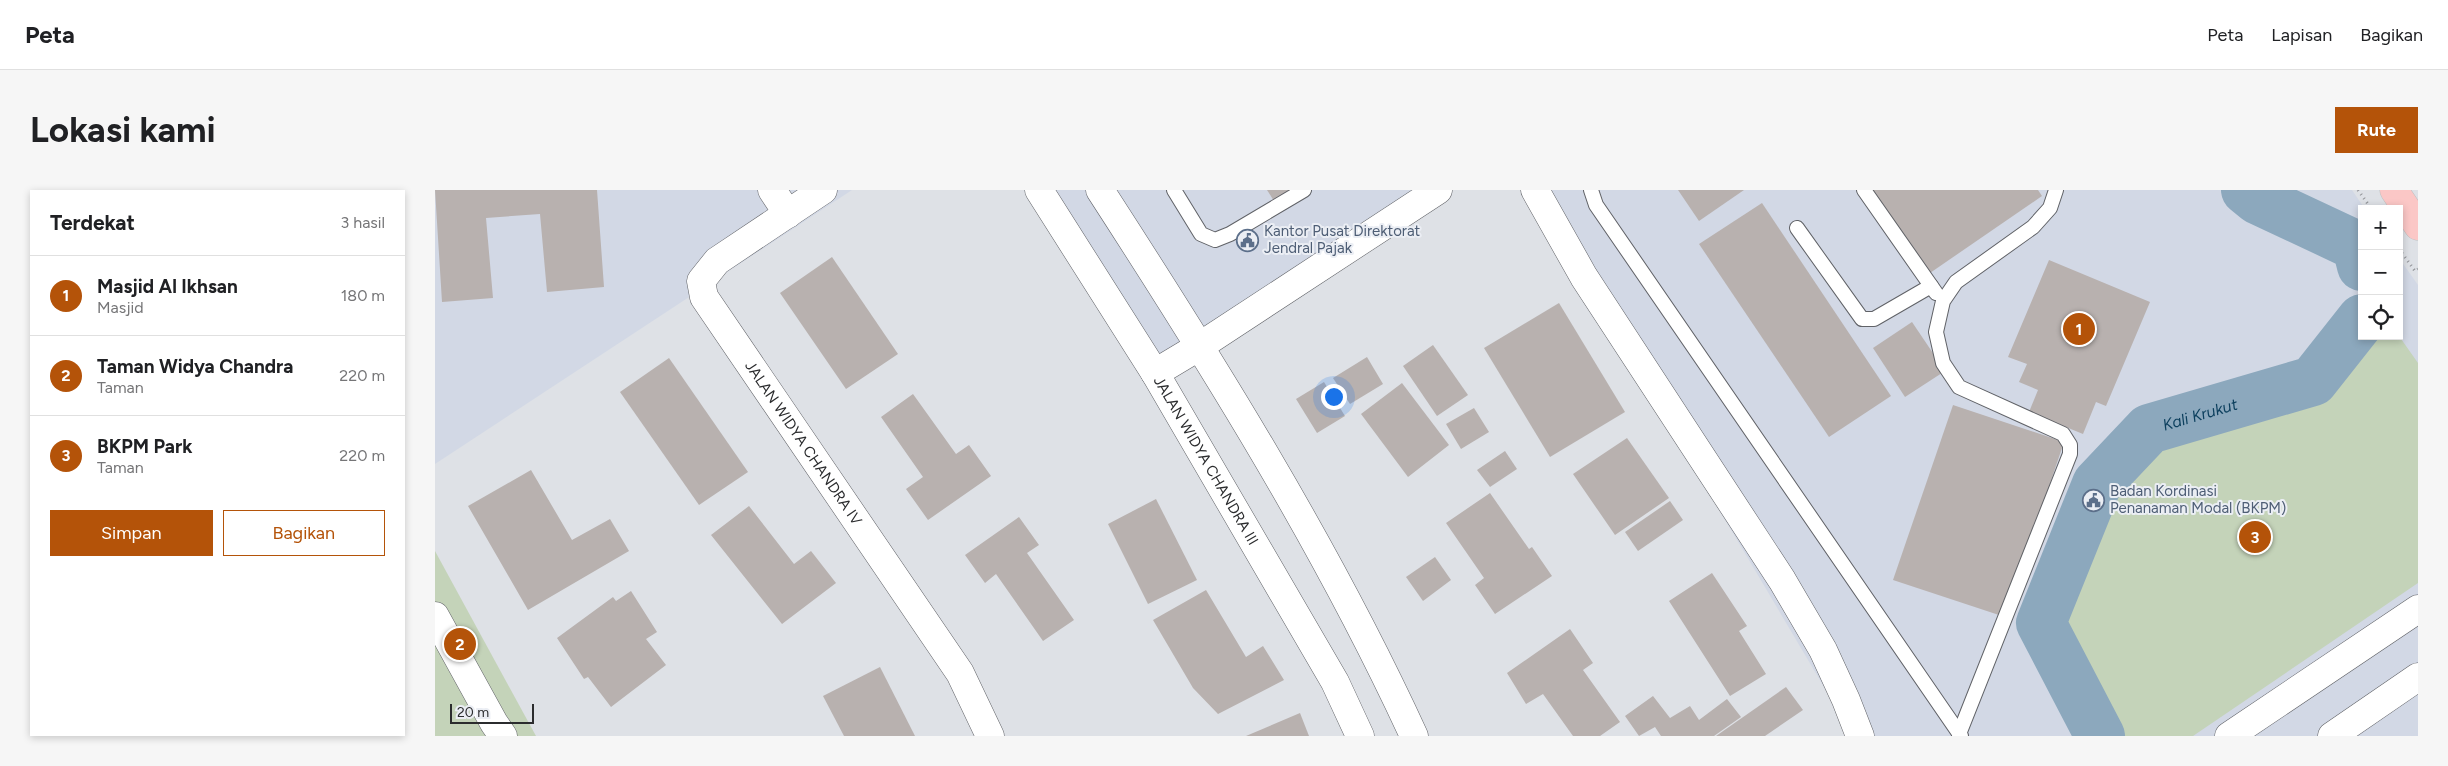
<!DOCTYPE html>
<html lang="id">
<meta charset="utf-8">
<style>
:root{--surface:#fff;--page:#f6f6f6;--text:#202124;--muted:#757577;--line:#e0e0e0;--accent:#b45309}
body{margin:0;font-family:Figtree,sans-serif;background:var(--page);color:var(--text)}
.controls{position:absolute;right:15px;top:15px;display:grid;overflow:hidden;border-radius:0px;box-shadow:0 2px 8px #0003}
.controls button{width:45px;height:45px;display:grid;place-items:center;padding:0;border:0;border-bottom:1px solid var(--line);background:var(--surface);color:var(--text);font:25px sans-serif}
.scale{position:absolute;left:15px;bottom:12px;width:84px;box-sizing:border-box;padding-left:5px;border:2px solid #2b2c2e;border-top:0;font-size:14px;line-height:18px;white-space:nowrap;color:#2b2c2e;-webkit-text-stroke:4px #ebeef4;paint-order:stroke}
.you{position:absolute;left:898px;top:206px;width:18px;height:18px;margin:-12px;border:4px solid #fff;border-radius:50%;background:#1a73e8;box-shadow:0 0 0 8px #1a73e833}
.badge{display:grid;place-items:center;width:32px;height:32px;border-radius:50%;background:var(--accent);color:#fff;font-size:16px;font-weight:700}
.pin{position:absolute;translate:-50% -50%;border:2px solid #fff;box-shadow:0 1px 5px #0006}
.list{margin:0;padding:0;list-style:none}
h2{display:flex;justify-content:space-between;align-items:center;height:65px;margin:0;padding:0 20px;font-size:21px}
h2 small{font-size:16px;font-weight:400;color:var(--muted)}
.list li{display:grid;grid-template-columns:32px 1fr auto;gap:15px;align-items:center;box-sizing:border-box;height:80px;padding:0 20px;border-top:1px solid var(--line)}
.list b{display:block;font-size:19px;white-space:nowrap}
.list p{margin:0;font-size:16px;white-space:nowrap;color:var(--muted)}
.list em{font-size:16px;font-style:normal;color:var(--muted)}
.actions{display:flex;gap:10px;padding:15px 20px}
.actions a{flex:1;padding:11px 0;border:1px solid var(--accent);border-radius:0px;text-align:center;font-size:18px;color:var(--accent)}
.actions .main{background:var(--accent);color:#fff}
.icon{flex:none;width:28px;height:28px;fill:none;stroke:currentColor;stroke-width:2;stroke-linecap:round;stroke-linejoin:round}
.map{position:relative;flex:none;width:1983px;height:546px;overflow:hidden;border-radius:0px}
header{display:flex;align-items:center;gap:30px;box-sizing:border-box;height:70px;padding:0 25px;background:var(--surface);border-bottom:1px solid var(--line)}
header strong{font-size:24px}
nav{display:flex;gap:28px;margin-inline-start:auto;font-size:18px}
.intro{display:flex;align-items:center;justify-content:space-between;box-sizing:border-box;height:120px;padding:0 30px}
h1{margin:0;font-size:35px}
.button{padding:12px 22px;border-radius:0px;background:var(--accent);color:#fff;font-size:18px;font-weight:700}
main{display:flex;gap:30px;padding:0 30px}
aside{flex:1;background:var(--surface);border-radius:0px;box-shadow:0 2px 8px #0003}
.map>svg:first-child{display:block}
</style>
<header>
<strong>Peta</strong>
<nav><a>Peta</a><a>Lapisan</a><a>Bagikan</a></nav>
</header>
<div class="intro"><h1>Lokasi kami</h1><a class="button">Rute</a></div>
<main>
<aside>
<h2>Terdekat<small>3 hasil</small></h2>
<ul class="list">
<li><span class="badge">1</span><div><b>Masjid Al Ikhsan</b><p>Masjid</p></div><em>180 m</em></li>
<li><span class="badge">2</span><div><b>Taman Widya Chandra</b><p>Taman</p></div><em>220 m</em></li>
<li><span class="badge">3</span><div><b>BKPM Park</b><p>Taman</p></div><em>220 m</em></li>
</ul>
<div class="actions"><a class="main">Simpan</a><a>Bagikan</a></div>
</aside>
<div class="map">
<svg width="1983" height="546" viewBox="0 0 1983 546">
<rect width="100%" height="100%" fill="#dee1e6"/>
<g fill="#d2d8e5">
<path d="M0,0h417l-417,274z"/>
<path d="M614,0h403l-279,186z"/>
<path d="M1095,0h822l13,19h-3v127h37v-78l19,27v451h-565z"/>
</g>
<g fill="#c4d3b9">
<path d="M1935,146h29l19,27v220l-225,153h-79l-58,-112 55,-132 45,-51 168,-46z"/>
<path d="M0,361l101,185h-101z"/>
</g>
<g fill="none" stroke-linecap="round" stroke-linejoin="round">
<g stroke="#8ca8bd" stroke-width="50">
<path d="M1811,0l11,9 100,47 5,20"/>
<path id="s1" d="M1665,546l-59,-113 56,-139 52,-55 164,-48 49,-62"/>
</g>
</g>
<g fill="#b8b1af">
<path d="M0,0h162l7,97 -57,5 -7,-78 -54,4 7,80 -51,4z"/>
<path d="M832,0h23l-16,11z"/>
<path d="M1243,0h66l-45,31z"/>
<path d="M1436,0h167l4,6 -112,77z"/>
<path d="M1327,13l129,193 -62,41 -130,-193z"/>
<path d="M397,67l66,97 -52,35 -66,-96z"/>
<path d="M1614,70l101,42 -44,104 -10,-4 -13,32 -54,-22 9,-22 -19,-8 8,-18 -19,-7z"/>
<path d="M1124,113l66,109 -75,45 -66,-109z"/>
<path d="M1477,132l33,49 -40,26 -32,-49z"/>
<path d="M998,155l35,50 -31,21 -34,-50z"/>
<path d="M932,167l16,27 -33,20 -17,-26z"/>
<path d="M234,168l79,114 -49,33 -79,-113z"/>
<path d="M889,192l21,34 -28,17 -21,-34z"/>
<path d="M967,193l47,62 -41,32 -47,-63z"/>
<path d="M478,204l43,60 13,-9 22,31 -63,44 -22,-31 17,-12 -42,-60z"/>
<path d="M1518,215l111,37 -59,175 -112,-37z"/>
<path d="M1039,218l15,24 -28,17 -15,-25z"/>
<path d="M1192,248l42,60 -54,37 -42,-61z"/>
<path d="M1070,261l12,18 -27,18 -13,-17z"/>
<path d="M96,280l41,70 38,-21 19,32 -101,59 -60,-104z"/>
<path d="M1055,303l39,56 3,-2 20,29 -57,38 -20,-29 9,-7 -38,-55z"/>
<path d="M721,309l41,81 -49,24 -40,-80z"/>
<path d="M1235,311l13,19 -45,31 -13,-19z"/>
<path d="M314,316l45,58 17,-13 25,32 -54,41 -71,-89z"/>
<path d="M584,327l20,28 -12,8 47,67 -31,21 -47,-67 -11,9 -20,-28z"/>
<path d="M1000,367l16,23 -28,21 -17,-24z"/>
<path d="M1277,383l35,53 -8,5 27,43 -36,22 -61,-95z"/>
<path d="M771,400l40,67 17,-11 21,34 -66,34 -25,-26 -40,-68z"/>
<path d="M196,401l26,41 -11,7 20,26 -55,42 -23,-30 -4,2 -27,-41 56,-41 3,4z"/>
<path d="M1135,439l23,34 -10,7 37,52 -20,14h-27l-30,-42 -17,10 -19,-31z"/>
<path d="M445,477l35,69h-71l-21,-40z"/>
<path d="M1351,497l17,23 -38,26h-49z"/>
<path d="M1218,506l17,22 20,-12 9,14 28,-21 14,18 -27,19h-53l-6,-9 -16,9 -14,-20z"/>
<path d="M865,523l9,23h-63z"/>
</g>
<g fill="none" stroke-linecap="round" stroke-linejoin="round">
<defs>
<g id="lane">
<path d="M739,0l27,44 14,6 15,-6 74,-44"/>
<path d="M1156,0l5,15 365,531"/>
<path d="M1429,0l72,103"/>
<path d="M1362,38l65,91h12l57,-33"/>
<path d="M1524,544l111,-280v-9l-7,-11 -104,-47 -16,-24 -7,-31 7,-31 13,-19 77,-55 17,-19 6,-18"/>
</g>
<g id="street">
<path d="M337,0l16,24"/>
<path id="s2" d="M388,0l-106,71 -16,20 3,16 256,376 30,63"/>
<path id="s3" d="M604,0l116,183 180,309 25,54"/>
<path d="M665,0c114,176 226,355 314,546"/>
<path d="M1100,0l49,87 198,303 41,70 23,50 14,36"/>
<path d="M720,183l45,-27 238,-156"/>
</g>
<g id="secondary">
<path d="M0,426l59,107 9,13"/>
<path d="M1794,546l189,-127"/>
<path d="M1897,546l86,-59"/>
</g>
<path id="highway" d="M1959,0l24,36"/>
</defs>
<use href="#lane" stroke="#606267" stroke-width="16"/>
<use href="#street" stroke="#606267" stroke-width="29"/>
<use href="#secondary" stroke="#606267" stroke-width="29"/>
<use href="#highway" stroke="#bfc0c0" stroke-width="29"/>
<g stroke="#909296" stroke-width="3" stroke-dasharray="1 4" stroke-linecap="butt">
<path d="M1923,0l10,14"/>
<path d="M1964,59l16,22 3,-2"/>
</g>
<use href="#lane" stroke="#fff" stroke-width="14"/>
<use href="#street" stroke="#fff" stroke-width="28"/>
<use href="#secondary" stroke="#fff" stroke-width="28"/>
<use href="#highway" stroke="#fbc7c6" stroke-width="28"/>
</g>
<defs>
<symbol id="civic-ring" viewBox="-11 -11 22 22"><circle r="9.5" fill="#ebeef4" stroke="#5c6f8a" stroke-width="1.5"/><path d="M-.6-6.5H3V-4.5H.6V-3L4-1V1h2V6H-6V1h2V-1L-.6-3ZM-1.2 2.5V6h2.4V2.5Z" fill="#5c6f8a"/></symbol>
</defs>
<g fill-rule="evenodd">
<use href="#civic-ring" x="800" y="38" width="25" height="25"/>
<use href="#civic-ring" x="1646" y="298" width="25" height="25"/>
</g>
<g text-anchor="middle" stroke-width="4" stroke-linejoin="round" paint-order="stroke">
<g font-size="15" fill="#4e5e75" stroke="#ebeef4" text-anchor="start">
<text x="829" y="46">Kantor Pusat Direktorat<tspan x="829" dy="17">Jendral Pajak</tspan></text>
<text x="1675" y="306">Badan Kordinasi<tspan x="1675" dy="17">Penanaman Modal (BKPM)</tspan></text>
</g>
<g font-size="15" fill="#2b2c2e" stroke="#ebeef4">
<text dy="5" stroke="none"><textPath href="#s2" startOffset="346">JALAN WIDYA CHANDRA IV</textPath></text>
<text dy="5" stroke="none"><textPath href="#s3" startOffset="318">JALAN WIDYA CHANDRA III</textPath></text>
</g>
<g font-size="16" font-style="italic" fill="#0c3f5d" stroke="#ebeef4">
<text dy="6" stroke="none"><textPath href="#s1" startOffset="406">Kali Krukut</textPath></text>
</g>
</g>
</svg>
<div class="controls">
<button>+</button>
<button>−</button>
<button><svg class="icon" aria-label="locate" viewBox="0 0 24 24"><circle cx="12" cy="12" r="6"/><path d="M12 2v4M12 18v4M2 12h4M18 12h4"/></svg></button>
</div>
<div class="scale">20 m</div>
<div class="you"></div>
<div class="pin badge" style="left:1644px;top:139px">1</div>
<div class="pin badge" style="left:25px;top:454px">2</div>
<div class="pin badge" style="left:1820px;top:347px">3</div>
</div>
</main>
